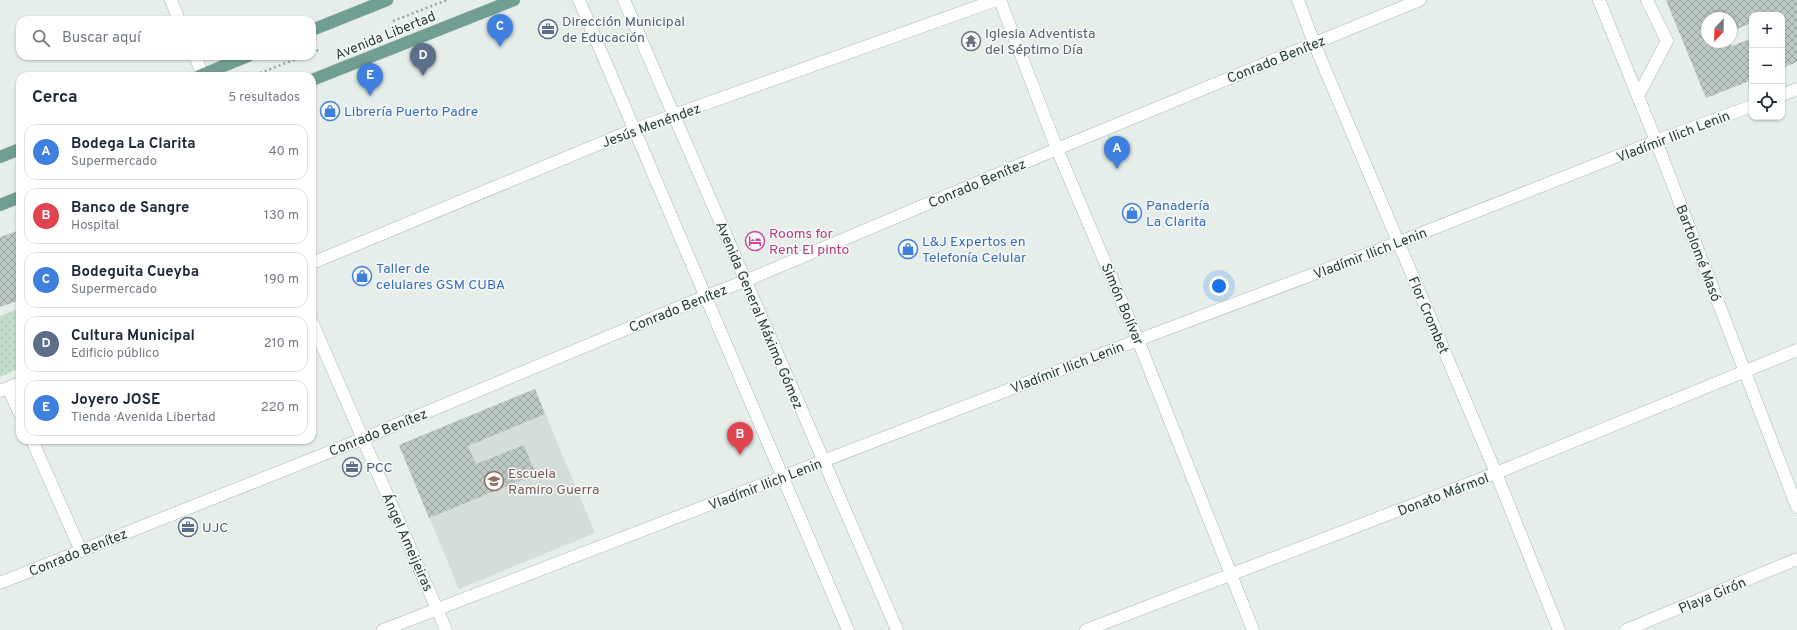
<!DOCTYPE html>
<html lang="es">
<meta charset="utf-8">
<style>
:root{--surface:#fff;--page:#f2f2f3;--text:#1f2937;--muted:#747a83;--line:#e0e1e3;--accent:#111827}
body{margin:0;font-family:Overpass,sans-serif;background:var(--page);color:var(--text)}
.controls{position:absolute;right:12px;top:12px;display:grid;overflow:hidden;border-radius:8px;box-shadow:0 1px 3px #0004}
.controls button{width:36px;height:36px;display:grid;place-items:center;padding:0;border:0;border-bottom:1px solid var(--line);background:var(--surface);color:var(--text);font:20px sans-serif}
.compass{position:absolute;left:1701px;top:12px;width:36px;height:36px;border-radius:50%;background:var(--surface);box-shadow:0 1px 3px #0004;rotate:202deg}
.you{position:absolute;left:1219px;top:286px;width:14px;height:14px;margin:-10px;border:3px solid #fff;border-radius:50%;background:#1a73e8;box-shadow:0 0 0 6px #1a73e833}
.badge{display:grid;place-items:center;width:26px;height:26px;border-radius:50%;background:var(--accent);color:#fff;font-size:13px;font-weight:700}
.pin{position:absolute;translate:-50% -33px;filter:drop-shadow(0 1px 2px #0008)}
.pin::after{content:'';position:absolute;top:21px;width:14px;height:12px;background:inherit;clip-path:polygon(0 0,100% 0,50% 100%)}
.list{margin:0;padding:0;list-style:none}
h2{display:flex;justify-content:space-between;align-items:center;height:52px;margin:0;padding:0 16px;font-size:17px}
h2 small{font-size:13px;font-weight:400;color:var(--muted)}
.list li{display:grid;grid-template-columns:26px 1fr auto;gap:12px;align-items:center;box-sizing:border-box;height:56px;margin:0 8px 8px;padding:0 8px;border:1px solid var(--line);border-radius:12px}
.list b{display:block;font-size:15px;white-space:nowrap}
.list p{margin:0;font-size:13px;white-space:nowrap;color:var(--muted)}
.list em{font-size:13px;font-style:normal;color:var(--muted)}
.icon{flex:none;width:22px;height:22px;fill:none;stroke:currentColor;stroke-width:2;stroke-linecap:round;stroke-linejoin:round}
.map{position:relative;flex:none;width:1797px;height:630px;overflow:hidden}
.search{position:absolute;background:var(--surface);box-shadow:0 1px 3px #0004;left:16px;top:16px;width:300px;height:44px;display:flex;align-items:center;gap:10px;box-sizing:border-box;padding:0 14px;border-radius:12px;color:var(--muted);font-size:15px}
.panel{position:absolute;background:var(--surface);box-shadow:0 1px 3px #0004;left:16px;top:72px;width:300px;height:372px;border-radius:12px}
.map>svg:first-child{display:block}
</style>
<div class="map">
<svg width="1797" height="630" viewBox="0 0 1797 630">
<defs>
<pattern id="park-dots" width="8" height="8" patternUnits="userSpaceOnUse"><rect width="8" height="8" fill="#c2dcca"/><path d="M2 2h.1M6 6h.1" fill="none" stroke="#a7beae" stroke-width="1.8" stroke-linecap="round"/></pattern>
<pattern id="building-cross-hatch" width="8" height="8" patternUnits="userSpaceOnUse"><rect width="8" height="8" fill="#bcc8c4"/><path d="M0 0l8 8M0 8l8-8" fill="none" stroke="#99a4a0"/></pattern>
</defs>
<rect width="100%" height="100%" fill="#e6eeea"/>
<path fill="#d4ddd9" d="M535,389l60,144 -136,56 -60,-144z"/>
<path fill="url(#park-dots)" d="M20,308v60l-20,9v-61z"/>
<g fill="url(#building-cross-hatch)">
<path d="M1666,0h131v62l-15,6v-53h-30v8l-21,8v-13h-24v24h23l2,4 20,-8v42l-46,18z"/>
<path d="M20,230v70l-20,7v-70z"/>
<path d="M535,389l10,25 -77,32 8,18 48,-19 12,29 -107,44 -30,-73z"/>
</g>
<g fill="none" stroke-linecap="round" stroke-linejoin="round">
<defs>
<path id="lane" d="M1638,96l29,-55 -20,-41"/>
<g id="street">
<path d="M171,0l8,20"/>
<path d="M1000,0l57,149 81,191 115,290"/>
<path d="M1298,0l16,43 182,430 63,157"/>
<path d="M1599,0l57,141 141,366"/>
<path d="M195,56l8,20"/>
<path d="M1782,95l15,-6"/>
<path d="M312,263l323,-134 361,-129"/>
<path d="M312,322l134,308"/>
<path d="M8,388l12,26"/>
<path d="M0,391l20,-8"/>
<path d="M32,440l49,111"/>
<path d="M0,583l362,-144 344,-143 39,-15 312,-132 363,-149"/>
<path d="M383,630l755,-290 261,-98 257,-101 96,-35"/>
<path d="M1086,630l410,-157 301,-123"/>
<path d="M1626,630l171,-71"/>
</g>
<g id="secondary">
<path d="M579,0l269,630"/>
<path d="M624,0l273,630"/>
</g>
<g id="primary">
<path d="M312,30l75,-30"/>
<path d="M199,76l49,-20"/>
<path d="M312,80l202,-80"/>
<path d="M0,157l20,-8"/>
<path d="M0,205l20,-8"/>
</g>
</defs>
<use href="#lane" stroke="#a9b6b1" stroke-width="13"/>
<use href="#street" stroke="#a9b6b1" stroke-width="13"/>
<use href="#secondary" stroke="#a3b5af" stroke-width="13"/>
<use href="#primary" stroke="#c3c9c7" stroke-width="13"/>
<g stroke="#8aaea3" stroke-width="2.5" stroke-dasharray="2 3" stroke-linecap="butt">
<path d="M393,21l54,-21"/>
<path d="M312,53l6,-3"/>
<path d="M260,73l44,-17"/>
</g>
<use href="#lane" stroke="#fff" stroke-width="12"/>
<use href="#street" stroke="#fff" stroke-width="12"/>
<use href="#secondary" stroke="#fff" stroke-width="12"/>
<use href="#primary" stroke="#709e93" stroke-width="12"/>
</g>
<defs>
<symbol id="office-ring" viewBox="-11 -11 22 22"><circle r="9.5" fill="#f7faf8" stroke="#5c6f8a" stroke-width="1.5"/><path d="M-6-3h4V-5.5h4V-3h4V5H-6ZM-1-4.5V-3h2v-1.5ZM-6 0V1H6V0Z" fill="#5c6f8a"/></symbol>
<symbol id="temple-ring" viewBox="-11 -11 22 22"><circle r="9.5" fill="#f7faf8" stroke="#6b7280" stroke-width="1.5"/><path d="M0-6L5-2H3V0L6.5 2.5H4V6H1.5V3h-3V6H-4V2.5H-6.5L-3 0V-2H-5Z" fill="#6b7280"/></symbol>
<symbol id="shop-ring" viewBox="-11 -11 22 22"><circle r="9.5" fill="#f7faf8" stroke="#3f7fe0" stroke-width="1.5"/><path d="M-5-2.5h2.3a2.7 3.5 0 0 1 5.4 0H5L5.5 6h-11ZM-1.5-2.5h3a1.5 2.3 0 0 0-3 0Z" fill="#3f7fe0"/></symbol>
<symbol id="hotel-ring" viewBox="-11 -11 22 22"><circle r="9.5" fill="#f7faf8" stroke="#d1479c" stroke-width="1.5"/><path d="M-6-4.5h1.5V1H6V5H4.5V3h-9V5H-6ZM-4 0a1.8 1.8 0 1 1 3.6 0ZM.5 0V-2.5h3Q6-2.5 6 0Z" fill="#d1479c"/></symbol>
<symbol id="school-ring" viewBox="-11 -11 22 22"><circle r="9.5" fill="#f7faf8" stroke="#8d6e63" stroke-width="1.5"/><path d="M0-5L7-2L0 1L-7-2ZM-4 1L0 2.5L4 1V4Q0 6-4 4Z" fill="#8d6e63"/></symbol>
</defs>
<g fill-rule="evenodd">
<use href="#office-ring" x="537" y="18" width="22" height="22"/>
<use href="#temple-ring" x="960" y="30" width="22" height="22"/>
<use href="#shop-ring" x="319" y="100" width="22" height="22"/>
<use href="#shop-ring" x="1121" y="202" width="22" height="22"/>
<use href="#hotel-ring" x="744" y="230" width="22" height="22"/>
<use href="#shop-ring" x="897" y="238" width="22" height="22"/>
<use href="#shop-ring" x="351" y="265" width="22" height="22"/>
<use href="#office-ring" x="341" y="456" width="22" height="22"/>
<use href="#school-ring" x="483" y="470" width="22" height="22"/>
<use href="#office-ring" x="177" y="516" width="22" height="22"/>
</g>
<g text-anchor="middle" stroke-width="3" stroke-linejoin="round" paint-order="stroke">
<g font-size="14" fill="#4e5e75" stroke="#f7faf8" text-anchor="start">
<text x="562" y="26">Dirección Municipal<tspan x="562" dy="16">de Educación</tspan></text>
<text x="366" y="472">PCC</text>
<text x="202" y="532">UJC</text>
</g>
<g font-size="14" fill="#5b616d" stroke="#f7faf8" text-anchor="start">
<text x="985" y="38">Iglesia Adventista<tspan x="985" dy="16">del Séptimo Día</tspan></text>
</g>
<g font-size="14" fill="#273e38" stroke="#f7faf8">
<text transform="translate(385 35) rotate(-22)" y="5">Avenida Libertad</text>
<text transform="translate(1276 59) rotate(-22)" y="5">Conrado Benítez</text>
<text transform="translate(651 125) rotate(-20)" y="5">Jesús Menéndez</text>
<text transform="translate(1673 136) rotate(-21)" y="5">Vladímir Ilich Lenin</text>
<text transform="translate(977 183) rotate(-23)" y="5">Conrado Benítez</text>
<text transform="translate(1370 253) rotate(-21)" y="5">Vladímir Ilich Lenin</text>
<text transform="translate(1699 253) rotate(69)" y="5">Bartolomé Masó</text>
<text transform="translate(1123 304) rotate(67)" y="5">Simón Bolívar</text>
<text transform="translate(678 308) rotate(-22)" y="5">Conrado Benítez</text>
<text transform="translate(760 315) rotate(67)" y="5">Avenida General Máximo Gómez</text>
<text transform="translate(1429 315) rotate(67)" y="5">Flor Crombet</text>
<text transform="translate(1067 367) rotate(-21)" y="5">Vladímir Ilich Lenin</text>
<text transform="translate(378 432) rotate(-22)" y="5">Conrado Benítez</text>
<text transform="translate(765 484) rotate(-21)" y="5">Vladímir Ilich Lenin</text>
<text transform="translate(1443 494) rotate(-21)" y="5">Donato Mármol</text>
<text transform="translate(408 542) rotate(66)" y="5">Ángel Ameijeiras</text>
<text transform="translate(78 552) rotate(-22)" y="5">Conrado Benítez</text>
<text transform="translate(1712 595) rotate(-23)" y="5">Playa Girón</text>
</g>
<g font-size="14" fill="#366cbe" stroke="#f7faf8" text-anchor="start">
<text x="344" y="116">Librería Puerto Padre</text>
<text x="1146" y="210">Panadería<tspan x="1146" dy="16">La Clarita</tspan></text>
<text x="922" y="246">L&amp;J Expertos en<tspan x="922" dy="16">Telefonía Celular</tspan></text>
<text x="376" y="273">Taller de<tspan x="376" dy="16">celulares GSM CUBA</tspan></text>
</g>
<g font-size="14" fill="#b23c85" stroke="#f7faf8" text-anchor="start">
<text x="769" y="238">Rooms for<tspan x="769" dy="16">Rent El pinto</tspan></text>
</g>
<g font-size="14" fill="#785e54" stroke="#f7faf8" text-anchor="start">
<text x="508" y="478">Escuela<tspan x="508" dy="16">Ramiro Guerra</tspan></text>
</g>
</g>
</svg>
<div class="controls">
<button>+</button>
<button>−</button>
<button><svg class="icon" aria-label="locate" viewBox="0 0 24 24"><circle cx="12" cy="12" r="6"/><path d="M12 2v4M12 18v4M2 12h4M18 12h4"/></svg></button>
</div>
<svg class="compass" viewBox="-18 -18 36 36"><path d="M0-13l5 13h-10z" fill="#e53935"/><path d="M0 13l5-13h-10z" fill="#747a83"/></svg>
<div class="you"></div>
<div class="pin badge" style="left:1117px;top:169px;background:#3f7fe0">A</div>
<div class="pin badge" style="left:740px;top:455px;background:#e0444e">B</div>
<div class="pin badge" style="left:500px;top:47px;background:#3f7fe0">C</div>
<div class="pin badge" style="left:423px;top:76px;background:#5c6f8a">D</div>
<div class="pin badge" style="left:370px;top:96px;background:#3f7fe0">E</div>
<div class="search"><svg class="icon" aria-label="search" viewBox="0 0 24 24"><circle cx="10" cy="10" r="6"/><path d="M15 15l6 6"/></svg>Buscar aquí</div>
<section class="panel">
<h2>Cerca<small>5 resultados</small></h2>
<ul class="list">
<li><span class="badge" style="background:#3f7fe0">A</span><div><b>Bodega La Clarita</b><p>Supermercado</p></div><em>40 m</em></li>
<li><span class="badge" style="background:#e0444e">B</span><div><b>Banco de Sangre</b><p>Hospital</p></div><em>130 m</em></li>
<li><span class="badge" style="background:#3f7fe0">C</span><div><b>Bodeguita Cueyba</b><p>Supermercado</p></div><em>190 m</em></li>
<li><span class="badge" style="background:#5c6f8a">D</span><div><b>Cultura Municipal</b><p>Edificio público</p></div><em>210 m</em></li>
<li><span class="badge" style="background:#3f7fe0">E</span><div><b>Joyero JOSE</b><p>Tienda · Avenida Libertad</p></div><em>220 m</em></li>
</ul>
</section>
</div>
